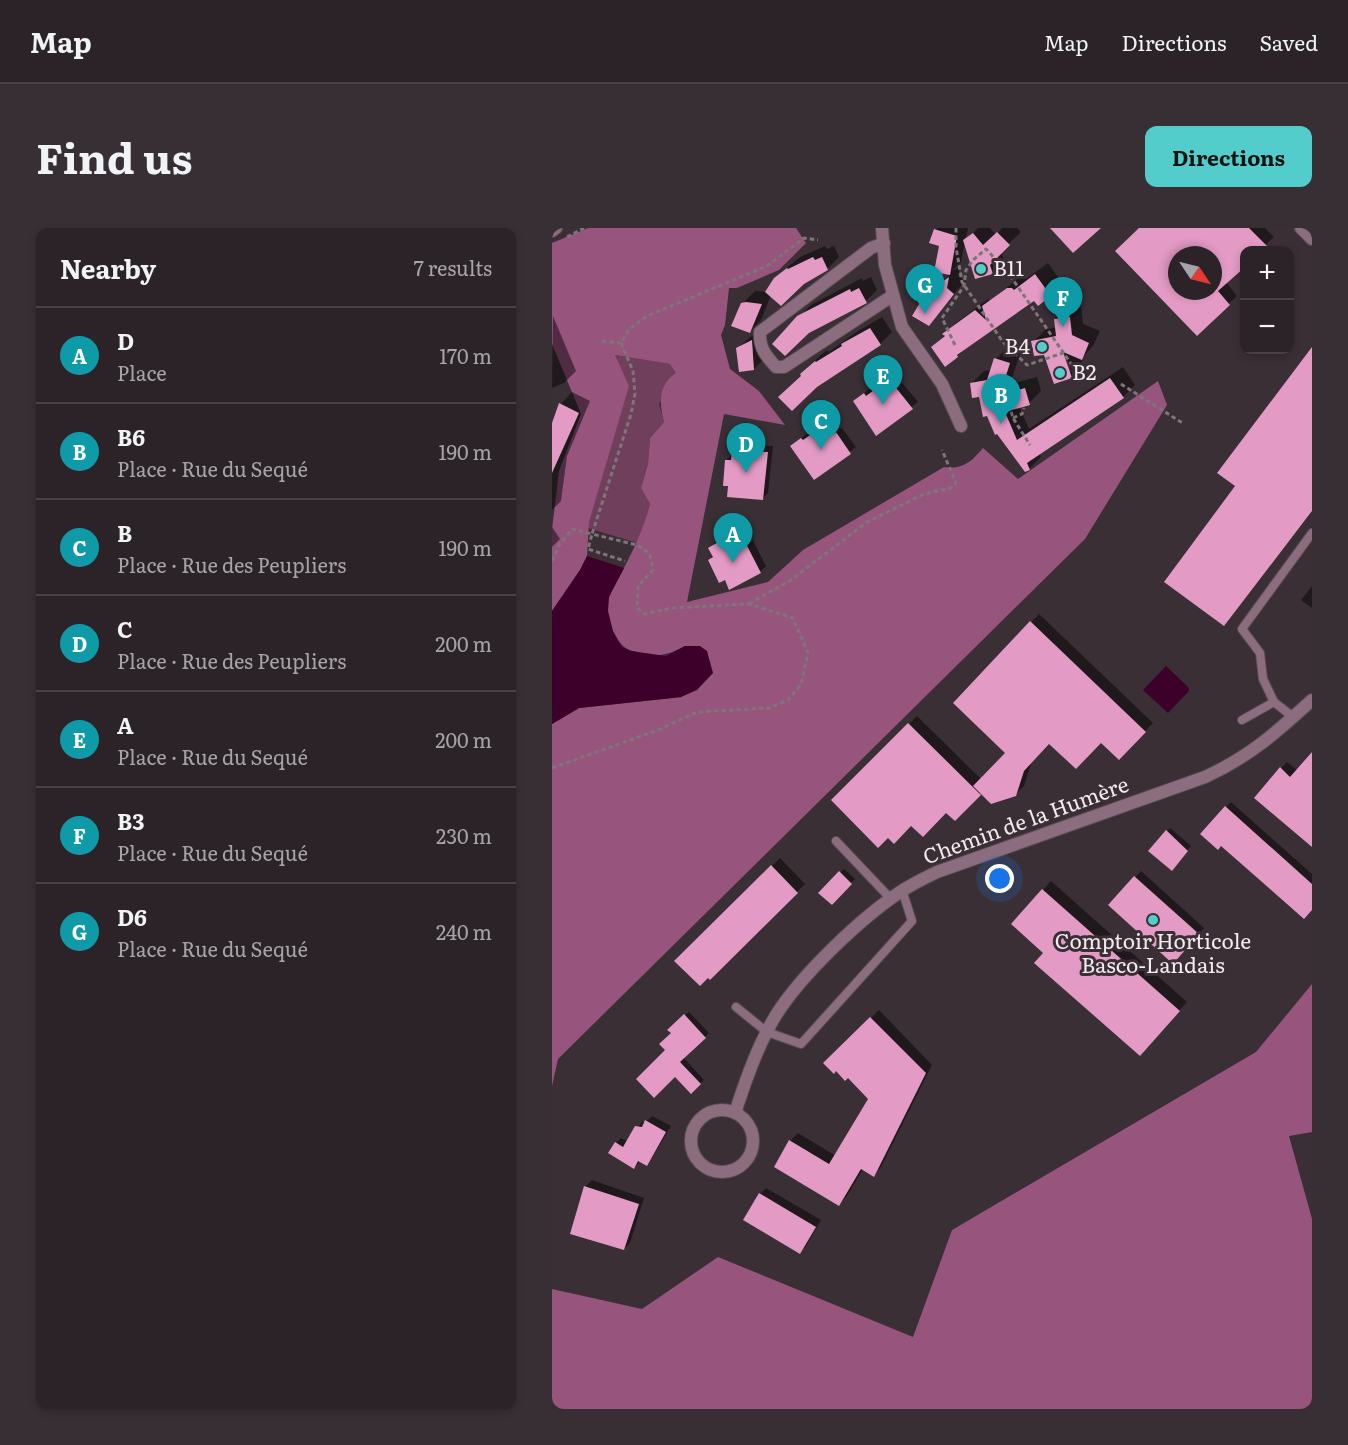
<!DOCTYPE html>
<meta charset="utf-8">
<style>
:root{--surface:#2c2328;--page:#382f34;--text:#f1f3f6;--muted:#a6a4a8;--line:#484045;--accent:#53cdcb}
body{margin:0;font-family:Literata,serif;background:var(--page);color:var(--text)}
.controls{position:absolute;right:18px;top:18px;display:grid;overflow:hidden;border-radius:12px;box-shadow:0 3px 9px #0003}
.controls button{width:54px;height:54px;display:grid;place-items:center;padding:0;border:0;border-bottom:2px solid var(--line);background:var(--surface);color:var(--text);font:30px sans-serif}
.compass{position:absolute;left:616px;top:18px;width:54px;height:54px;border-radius:50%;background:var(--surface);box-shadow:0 3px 9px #0003;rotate:125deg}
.you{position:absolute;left:448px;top:651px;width:21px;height:21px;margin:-15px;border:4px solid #fff;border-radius:50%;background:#1a73e8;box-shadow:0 0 0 9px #1a73e833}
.badge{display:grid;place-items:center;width:39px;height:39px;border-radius:50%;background:var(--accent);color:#fff;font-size:20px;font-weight:700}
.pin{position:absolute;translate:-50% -50px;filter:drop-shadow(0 2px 3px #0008)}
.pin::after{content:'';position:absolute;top:32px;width:21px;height:18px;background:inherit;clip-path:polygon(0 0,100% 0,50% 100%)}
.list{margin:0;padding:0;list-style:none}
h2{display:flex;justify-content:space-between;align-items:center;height:78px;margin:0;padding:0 24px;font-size:26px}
h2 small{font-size:20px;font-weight:400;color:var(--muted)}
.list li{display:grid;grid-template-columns:39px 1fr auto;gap:18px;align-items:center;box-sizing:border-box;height:96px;padding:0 24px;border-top:2px solid var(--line)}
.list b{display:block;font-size:22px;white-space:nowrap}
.list p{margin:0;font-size:20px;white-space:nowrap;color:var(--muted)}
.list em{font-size:20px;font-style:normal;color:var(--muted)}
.map{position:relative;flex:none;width:760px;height:1181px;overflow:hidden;border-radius:12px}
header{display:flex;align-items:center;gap:36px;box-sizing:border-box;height:84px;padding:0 30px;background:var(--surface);border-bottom:2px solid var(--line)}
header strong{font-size:28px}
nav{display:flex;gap:33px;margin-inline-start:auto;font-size:21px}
.intro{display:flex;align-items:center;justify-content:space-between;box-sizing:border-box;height:144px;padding:0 36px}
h1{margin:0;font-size:42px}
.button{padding:15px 27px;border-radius:12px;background:var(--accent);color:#111;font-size:21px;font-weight:700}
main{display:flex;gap:36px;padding:0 36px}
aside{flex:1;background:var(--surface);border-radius:12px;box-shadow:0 3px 9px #0003}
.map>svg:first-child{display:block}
</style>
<header>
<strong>Map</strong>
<nav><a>Map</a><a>Directions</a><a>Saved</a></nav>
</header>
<div class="intro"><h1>Find us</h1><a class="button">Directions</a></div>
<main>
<aside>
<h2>Nearby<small>7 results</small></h2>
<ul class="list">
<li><span class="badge" style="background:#0f9aa8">A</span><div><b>D</b><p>Place</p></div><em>170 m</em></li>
<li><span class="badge" style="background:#0f9aa8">B</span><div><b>B6</b><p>Place · Rue du Sequé</p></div><em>190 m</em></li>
<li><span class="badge" style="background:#0f9aa8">C</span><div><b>B</b><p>Place · Rue des Peupliers</p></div><em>190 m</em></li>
<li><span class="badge" style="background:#0f9aa8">D</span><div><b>C</b><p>Place · Rue des Peupliers</p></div><em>200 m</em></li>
<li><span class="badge" style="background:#0f9aa8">E</span><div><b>A</b><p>Place · Rue du Sequé</p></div><em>200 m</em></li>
<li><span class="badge" style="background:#0f9aa8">F</span><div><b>B3</b><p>Place · Rue du Sequé</p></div><em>230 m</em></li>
<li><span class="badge" style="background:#0f9aa8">G</span><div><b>D6</b><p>Place · Rue du Sequé</p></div><em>240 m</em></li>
</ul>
</aside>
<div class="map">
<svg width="760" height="1181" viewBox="0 0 760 1181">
<rect width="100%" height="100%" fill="#3a2f35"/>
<path fill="#6f3f5c" d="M63,127l55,9 7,9 -18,31 5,18 -14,16 -2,26 -7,24 9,16 -6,24 -7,15 -49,-15z"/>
<g fill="#97547d">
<path d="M36,0h208l10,15 -27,27 -42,18h-8l-4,37 -4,10 9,34 29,22 26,34 -61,-11 -37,188 81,-20 35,-32 141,-83c19,3 28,-6 39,-19l35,31 140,-98 9,24 -82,134 -527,520 -6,27v-362l27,-16 103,-11 3,-51c-21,11 -29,11 -52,5 -19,-4 -29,-37 -24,-54 3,-10 11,-20 15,-29 11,-21 20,-41 26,-64l-9,-16 7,-24 2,-26 14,-16c-5,-19 -6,-37 12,-49l-6,-9 -55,-9 14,31 -40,136 -2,34 -7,14 -28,41v-82l7,-58 22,-57 -29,-70v-101z"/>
<path d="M760,756v148l-23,4 23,83v190h-760v-120l90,20 76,-52 195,80 39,-107 304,-178z"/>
</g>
<g fill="#3c002b">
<path d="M35,328l37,12 -15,29 -1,14 5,20 9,16 9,4 35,5 19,-10h15l7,5 6,22 -16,17 -16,7 -102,11 -27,16v-113l28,-41z"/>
<path d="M614,438l23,22 -1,4 -20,21 -25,-23z"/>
</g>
<g fill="#0007" fill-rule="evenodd">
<path d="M385,0h31l-3,13 13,-13h12l6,7 6,-7h15l4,4 -20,19 3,9 -12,12 -27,-31 -4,21 -9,9 8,-4 -2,9 7,5 -37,43 -6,-22 28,-28 -14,-44z"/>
<path d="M589,0h124l9,9 -14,13h-16l-18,32 11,14 -40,38zM625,27h36v36h-36z"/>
<path d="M273,18l2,3 7,-3 5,11 -12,12 -56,26 -10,25 -12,12 -6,-29 12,-12 12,1 8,-14 25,-21z"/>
<path d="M496,35l14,20 -24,20 -4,-4 -66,47 -11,10 -24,-9 23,-24 32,-24 2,2 31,-25h3l2,3z"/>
<path d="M319,49l6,13 -11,11 -68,17 13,-13 51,-27 1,3z"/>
<path d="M529,78l2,18 17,7 -7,15 -12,13 2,5 -12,12 -38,-34 12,-12 11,-3 -1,-8 12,-12zM510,117l10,27h-4l-9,-26z"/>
<path d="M1,88l23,55 -12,12 -12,5z"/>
<path d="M330,89l10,15 -12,12 -64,42 -14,-11 -1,-1 12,-12 14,-12 2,2 26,-19z"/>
<path d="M212,102l2,27 -12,12 -17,-20 13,-12z"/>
<path d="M456,119l13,4 -11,33 27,-7 4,14 -12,12 -10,3 10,23 94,-62 12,18 -12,12 -84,56 2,4 -12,12 -57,-86 12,-12 8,-1 4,-11z"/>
<path d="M760,121v163l-88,112 13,-139z"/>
<path d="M343,146l23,28 -41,31 -22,-32 15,-13 2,3z"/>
<path d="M20,164l18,9 -23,55 -6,45 -9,9v-82l9,-24z"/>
<path d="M281,191l7,10 2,-1 14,19 -42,31 -22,-32 16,-13 2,3z"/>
<path d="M188,217l33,1 -5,47 -6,6 -32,-14 -3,-25z"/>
<path d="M193,297l21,41 -6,6 -35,6 -16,-18 5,-5 -4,-7 6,-6z"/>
<path d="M0,299l8,12 -8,8z"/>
<path d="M760,358v22l-11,-8z"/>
<path d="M487,386l114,109 -34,35 -18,-17 -52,1 -17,19 -8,25 -9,9 -34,-3 -26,27 -9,-8 -35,13 -78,-24 84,-84 65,64 25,-27 -52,-50z"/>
<path d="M735,534l11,9 14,74 -31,-77z"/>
<path d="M679,574l81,72v35l-90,-64 4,-38z"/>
<path d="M618,600l21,18 -16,19 -8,-33z"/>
<path d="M228,630l25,26 -95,94 -33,-17z"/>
<path d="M292,641l11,10 -24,24 -11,-10z"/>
<path d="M589,643l63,57 -25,28 -44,-79z"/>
<path d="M499,653l136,121 -39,44 -135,-122z"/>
<path d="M327,782l53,55 -51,102 -7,8 -11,-6 -16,27 -8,8 -49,-63 8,-8 38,23 34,-57 -22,-23 -23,-13z"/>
<path d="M137,784l20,21 -26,24 21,23 -13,12 -24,-42 6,-17 -4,-3z"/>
<path d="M100,888l19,10 -19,32 -6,6 -6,-3 -6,7 -18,-25 5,-5 6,3 15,-19h4z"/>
<path d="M40,952l52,18 -14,45 -6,6 -52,-16 14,-47z"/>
<path d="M214,960l55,32 -15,26 -6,6 -40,-58z"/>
</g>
<g fill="#e39ac5" fill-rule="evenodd">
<path d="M498,0h51l-28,25z"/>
<path d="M587,0h110l22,22h-26v17l-27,24 12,14 -33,31 -82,-85zM625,27h36v36h-36z"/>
<path d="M382,1l23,7 -7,39 -16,-3 5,-26 -10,-3z"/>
<path d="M445,4l13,13 -20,20 3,9 -18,5 -12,-39 10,-7 10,12z"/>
<path d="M261,29l2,3 7,-3 6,13 -24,14 -23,22 -16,-14 9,-14 13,-10 1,1z"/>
<path d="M483,46l16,22 -13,10 -4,-5 -77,54 1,2 -13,10 -14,-20 14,-11 -3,-2 33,-24 11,10 -4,-14 25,-18h5l2,2z"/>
<path d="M397,49l-2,11 7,6 -25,32 -17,-10 9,-15 1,1 14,-16z"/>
<path d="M307,60l8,15 -58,30 -24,23 -13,-12 25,-28 53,-27 1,3z"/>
<path d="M194,74l16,2 -12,29 -19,-7 10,-23z"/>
<path d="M518,89l2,18 17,8 -7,17 -19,-8 9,26 -18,6 -10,-29 -10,1 -3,-15 25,-5 -2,-17z"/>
<path d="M318,100l11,17 -64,42 -25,24 -14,-14 23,-21 -1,-2 15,-13 1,1 26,-16 -1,-2z"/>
<path d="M200,112l2,30 -15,2 -3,-24z"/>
<path d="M760,119v164l-88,115 -60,-44 71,-96 -18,-13z"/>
<path d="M442,130l16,5 -10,32 25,-7 5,17 -25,7 12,28 93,-62 14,20 -97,65 3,7 -5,2 -28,-38 -2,1 -8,-19 -4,1 -4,-20 -7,1 -2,-15 17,-3z"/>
<path d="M337,151l24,30 -37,27 -23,-35 11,-8 2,3z"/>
<path d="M7,175l20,10 -27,60v-50z"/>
<path d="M274,196l8,10 2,-2 15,22 -37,26 -24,-34 11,-8 2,2z"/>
<path d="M180,222l36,2 -5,48 -36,-3 1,-11h-5l2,-26h6z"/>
<path d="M187,302l22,43 -32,17 -4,-10 -6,3 -11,-23 5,-3 -5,-9z"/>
<path d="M478,393l116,111 -27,28 -18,-17 -25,26 -27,-25 -25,27 -8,25 -25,8 -18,-18 32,-33 -52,-50z"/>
<path d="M356,495l73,72 -26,26 -9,-8 -23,24 -12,-11 -17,18 -6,-6 -10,10 -47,-48z"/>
<path d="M760,524v95l-58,-49 26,-31 10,10z"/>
<path d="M673,578l87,78v26l-8,9 -83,-73 -3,4 -18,-16z"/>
<path d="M614,602l22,21 -16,20 -24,-20z"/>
<path d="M219,637l27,28 -88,87 -2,-2 -8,8 -26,-25z"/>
<path d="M287,643l13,13 -20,21 -14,-12z"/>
<path d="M582,648l65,58 -26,30 -65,-59z"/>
<path d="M490,661l138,122 -40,45 -106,-93 9,-10 -32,-29z"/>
<path d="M132,786l22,24 -26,24 21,22 -10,10 -16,-17 -21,21 -18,-19 29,-29 -6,-6 12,-11 -4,-3z"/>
<path d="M318,789l56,56 -52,104 -13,-8 -22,37 -65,-39 15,-27 40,24 39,-65 -20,-21 -3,3 -9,-10 -2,3 -11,-11z"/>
<path d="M93,892l21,12 -19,34 -9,-5 -4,8 -26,-16 7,-11 8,5 12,-21 7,1z"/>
<path d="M32,958l55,18 -15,46 -54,-16z"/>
<path d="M207,965l57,34 -16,27 -57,-34z"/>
</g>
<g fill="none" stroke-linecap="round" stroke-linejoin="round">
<defs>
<g id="lane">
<path d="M741,489l-19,-15 -11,-23 -3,-26 -18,-24 70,-96"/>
<path d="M690,492l32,-18"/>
<path d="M284,613l55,58"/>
<path d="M184,779l31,25 34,12 111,-123 -10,-31"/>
</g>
<g id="street">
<path d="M330,0l3,37 17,62 40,57 19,42"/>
<path d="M749,0l11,11"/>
<path d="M0,3l4,-3"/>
<path d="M332,15l-13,5 -111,84c-1,16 6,24 16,35h8l108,-71"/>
<circle cx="170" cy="913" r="31"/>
<path d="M183,885c11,-34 23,-68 41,-98 26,-41 84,-96 124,-123 12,-8 25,-14 37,-20l268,-95c44,-20 72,-45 107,-77"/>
</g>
</defs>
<use href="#lane" stroke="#584d53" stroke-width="10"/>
<use href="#street" stroke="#584d53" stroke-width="14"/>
<g stroke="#7e757a" stroke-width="3" stroke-dasharray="4.5 3" stroke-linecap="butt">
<path d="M404,0v19l6,35 41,60 24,23 36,-12"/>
<path d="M15,9l17,-9"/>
<path d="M50,113l19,2"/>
<path d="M403,117l-13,-27 22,-32 2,-16 7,-10 13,-11 23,25 65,94"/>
<path d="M443,152l-1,4 13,14 6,20 17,27"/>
<path d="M569,156l63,40"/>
<path d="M439,161l7,-1"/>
<path d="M449,178l7,-2"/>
<path d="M461,190l9,-4 2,-6"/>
<path d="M0,333l8,-17 12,-15 20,5 -4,15 37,12"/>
<path d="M197,376l42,-24 76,-58 57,-28 27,-6 5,-5 -14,-33"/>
<path d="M0,540l106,-38 39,-18 73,-4 18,-8 13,-16 7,-31 -15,-35 -44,-14 -78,4 -26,6 -8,-6 1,-22 15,-16 -3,-15 -4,-4 -9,-6 -45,-11 39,-120 4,-20 -2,-23 -12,-28 8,-14 18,-13 120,-50 37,-28 14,2"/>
</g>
<use href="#lane" stroke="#8c6d7f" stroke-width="8"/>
<use href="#street" stroke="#8c6d7f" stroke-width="12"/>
</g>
<g fill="#53cdcb" stroke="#3a2f35" stroke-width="2">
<circle cx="429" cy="41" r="6"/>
<circle cx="490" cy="119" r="6"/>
<circle cx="508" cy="145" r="6"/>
<circle cx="601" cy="692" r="6"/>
</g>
<g text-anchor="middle" stroke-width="6" stroke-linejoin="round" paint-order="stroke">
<g font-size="21" fill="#f3ebef" stroke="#3a2f35" text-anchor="start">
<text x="441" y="48">B11</text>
<text x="478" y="126" text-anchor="end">B4</text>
<text x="520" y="152">B2</text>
<text x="601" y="721" text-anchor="middle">Comptoir Horticole<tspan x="601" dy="24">Basco-Landais</tspan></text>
</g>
<g font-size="21" fill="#f3ebef" stroke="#3a2f35">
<text transform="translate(474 593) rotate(-20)" y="7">Chemin de la Humère</text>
</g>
</g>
</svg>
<div class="controls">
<button>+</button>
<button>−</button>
</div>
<svg class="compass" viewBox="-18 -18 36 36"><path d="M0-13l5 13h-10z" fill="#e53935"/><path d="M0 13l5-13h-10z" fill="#a6a4a8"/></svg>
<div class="you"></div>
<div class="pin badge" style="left:181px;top:335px;background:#0f9aa8">A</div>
<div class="pin badge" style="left:449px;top:196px;background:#0f9aa8">B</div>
<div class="pin badge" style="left:269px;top:222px;background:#0f9aa8">C</div>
<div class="pin badge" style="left:194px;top:245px;background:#0f9aa8">D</div>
<div class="pin badge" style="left:331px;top:177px;background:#0f9aa8">E</div>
<div class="pin badge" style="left:511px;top:99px;background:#0f9aa8">F</div>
<div class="pin badge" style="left:373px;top:86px;background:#0f9aa8">G</div>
</div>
</main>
